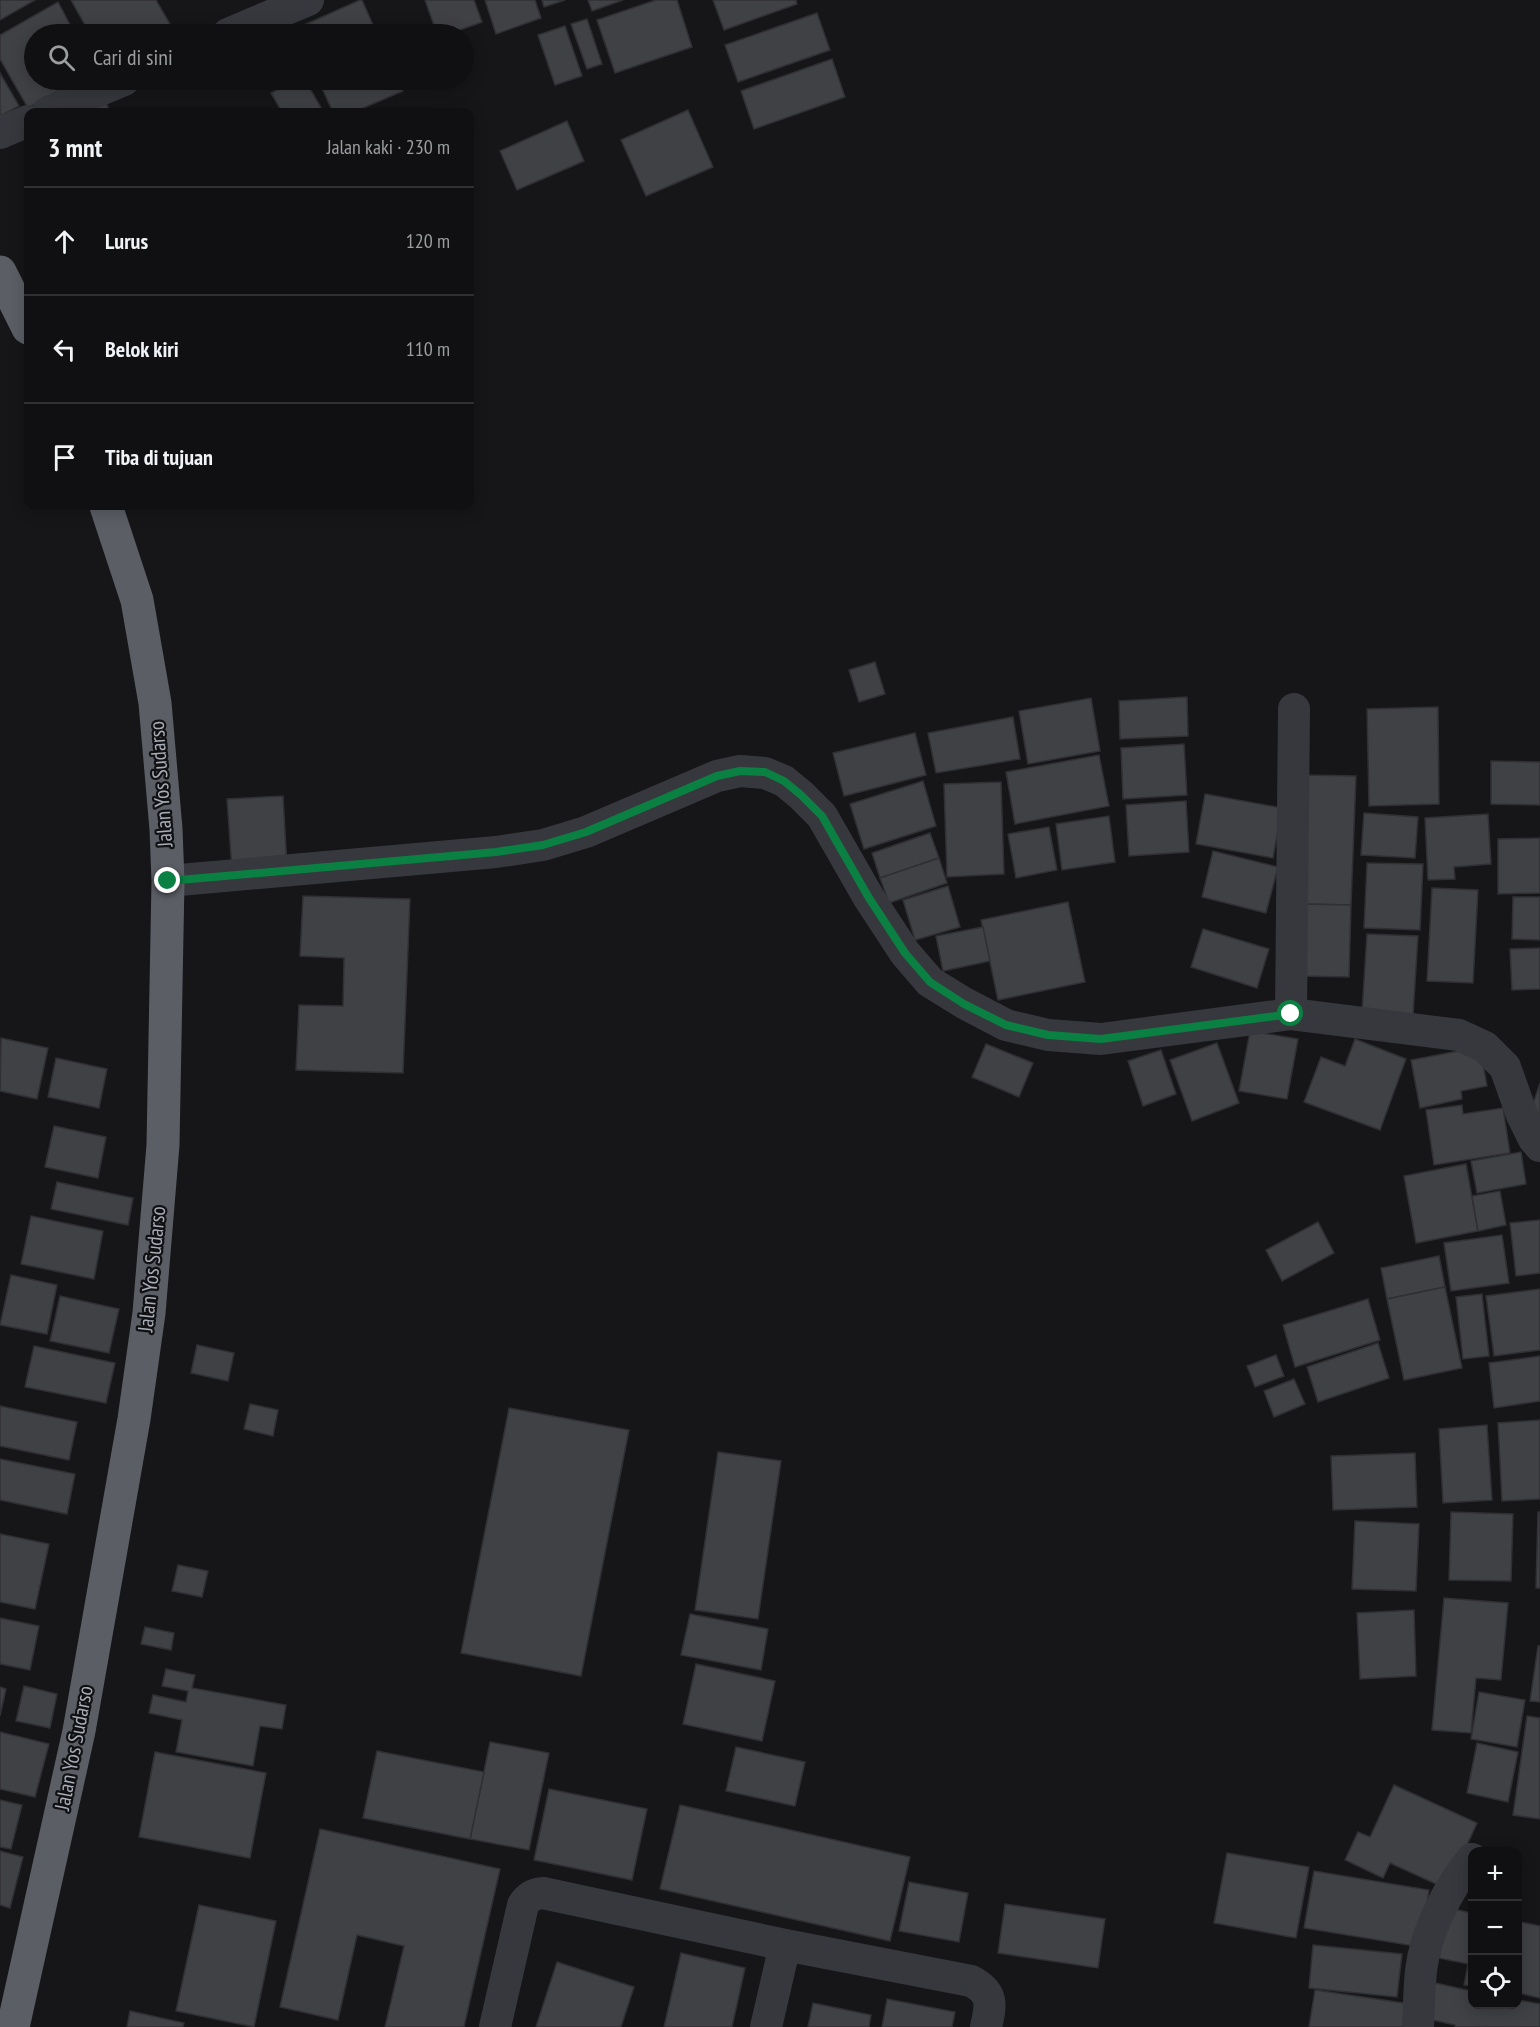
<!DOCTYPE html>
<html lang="id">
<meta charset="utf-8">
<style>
:root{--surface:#101012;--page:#19191b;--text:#f1f3f6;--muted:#9c9d9f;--line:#303032}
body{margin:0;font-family:"PT Sans Narrow",sans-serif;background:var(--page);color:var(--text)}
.controls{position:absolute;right:18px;bottom:18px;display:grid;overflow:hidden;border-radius:12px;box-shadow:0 3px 15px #0003}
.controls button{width:54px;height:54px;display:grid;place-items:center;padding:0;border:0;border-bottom:2px solid var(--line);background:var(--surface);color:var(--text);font:30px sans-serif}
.stop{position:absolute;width:18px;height:18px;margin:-14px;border:4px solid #0b8043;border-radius:50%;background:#fff}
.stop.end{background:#0b8043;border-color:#fff;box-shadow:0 2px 6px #0008}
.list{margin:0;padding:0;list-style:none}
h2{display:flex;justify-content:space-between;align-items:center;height:78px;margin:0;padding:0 24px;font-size:26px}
h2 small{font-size:20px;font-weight:400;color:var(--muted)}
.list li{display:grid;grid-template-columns:39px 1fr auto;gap:18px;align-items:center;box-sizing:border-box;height:108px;padding:0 24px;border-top:2px solid var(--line)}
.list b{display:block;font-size:22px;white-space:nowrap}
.list em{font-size:20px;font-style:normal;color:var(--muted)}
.icon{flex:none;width:33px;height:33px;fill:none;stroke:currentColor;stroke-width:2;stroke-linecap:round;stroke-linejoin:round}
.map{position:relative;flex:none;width:1540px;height:2027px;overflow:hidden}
.search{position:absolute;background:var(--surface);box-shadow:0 3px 15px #0003;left:24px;top:24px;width:450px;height:66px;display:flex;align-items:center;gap:15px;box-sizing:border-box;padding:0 21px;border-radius:33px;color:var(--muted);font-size:22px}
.panel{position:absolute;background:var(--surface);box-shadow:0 3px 15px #0003;left:24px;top:108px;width:450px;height:402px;border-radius:12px}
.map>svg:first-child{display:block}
</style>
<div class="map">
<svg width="1540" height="2027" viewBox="0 0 1540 2027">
<rect width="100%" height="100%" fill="#161618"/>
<g fill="#404145" stroke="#303034" stroke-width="1.5">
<path d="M0,0h35l-35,20z"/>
<path d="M71,0h85l18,31 -7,3h-77z"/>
<path d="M360,0h2l15,34h-69l-4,-9z"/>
<path d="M425,0h49l8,22 -33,12h-12z"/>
<path d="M485,0h50l6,18 -45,16z"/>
<path d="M542,0h23l-21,7z"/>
<path d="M588,0h35l-31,11z"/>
<path d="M656,0h21l15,47 -77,26 -18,-53z"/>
<path d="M713,0h83l1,4 -73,26z"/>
<path d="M58,2l17,32h-41v46h43l-49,28 -28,-49v-24z"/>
<path d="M817,13l13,37 -92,32 -13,-37z"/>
<path d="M587,19l15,45 -15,5 -16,-45z"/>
<path d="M565,26l17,50 -27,9 -17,-50z"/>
<path d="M832,59l13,38 -91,32 -13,-38z"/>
<path d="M0,73l19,33 -19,10z"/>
<path d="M295,80h10l18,31 -41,1 -11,-19z"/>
<path d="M318,80h80l5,11 -49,21h-21z"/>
<path d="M100,93l11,19h-45z"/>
<path d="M688,110l25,57 -67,29 -25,-56z"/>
<path d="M567,121l17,40 -67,29 -17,-39z"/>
<path d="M875,662l10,32 -26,8 -10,-32z"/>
<path d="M1187,697l1,39 -68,3 -1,-38z"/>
<path d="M1091,698l9,53 -72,13 -9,-53z"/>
<path d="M1438,707l1,97 -70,2 -2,-97z"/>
<path d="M1013,717l7,42 -84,14 -8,-40z"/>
<path d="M915,733l11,42 -82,21 -11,-43z"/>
<path d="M1184,744l3,51 -64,4 -2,-51z"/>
<path d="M1099,755l10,51 -94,18 -9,-52z"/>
<path d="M1491,761l49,1v43l-49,-1z"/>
<path d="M1306,775l50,1 -5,129 -50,-1z"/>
<path d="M923,781l13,45 -72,23 -14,-45z"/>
<path d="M1001,782l3,92 -57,3 -3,-93z"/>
<path d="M1205,794l77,14 -9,50 -77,-14z"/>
<path d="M283,796l4,70 -55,4 -5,-71z"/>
<path d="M1186,801l3,51 -60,4 -3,-51z"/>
<path d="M1364,813l54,4 -3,41 -54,-3z"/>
<path d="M1488,814l3,50 -37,3 1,12 -27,1 -3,-62z"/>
<path d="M1109,816l6,46 -53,8 -6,-46z"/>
<path d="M1049,827l8,43 -41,8 -8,-44z"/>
<path d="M930,833l9,25 -59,20 -8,-25z"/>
<path d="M1540,838v55l-42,1v-55z"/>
<path d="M1213,851l65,16 -12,46 -64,-16z"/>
<path d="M939,858l8,25 -58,20 -9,-25z"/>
<path d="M1367,863l56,1 -3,66 -56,-2z"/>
<path d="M948,886l12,41 -45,13 -12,-40z"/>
<path d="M1432,888l46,2 -5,93 -46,-2z"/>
<path d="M303,896l107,3 -7,174 -107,-3 3,-65 44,1 1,-48 -44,-2z"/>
<path d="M1513,897h27v43l-28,-1z"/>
<path d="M1068,902l17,80 -87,18 -17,-80z"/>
<path d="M1301,904l50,1 -2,72 -50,-1z"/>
<path d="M983,927l7,34 -47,10 -7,-35z"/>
<path d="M1203,929l66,20 -12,39 -66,-21z"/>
<path d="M1367,934l51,2 -5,79 -51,-3z"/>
<path d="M1540,948v41l-28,1 -2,-41z"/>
<path d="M1250,1031l48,8 -11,60 -48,-8z"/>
<path d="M1,1038l47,10 -11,51 -37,-8z"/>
<path d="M1355,1039l51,20 -26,71 -76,-28 17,-45 24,9z"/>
<path d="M1217,1043l22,60 -47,18 -22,-61z"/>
<path d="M986,1044l47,19 -14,34 -47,-20z"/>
<path d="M1480,1047l7,39 -26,5 1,8 -42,9 -9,-48z"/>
<path d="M1161,1050l15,44 -33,12 -15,-45z"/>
<path d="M56,1058l51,11 -8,39 -51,-11z"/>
<path d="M1540,1083v37l-11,-4z"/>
<path d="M1462,1105l1,9 40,-6 7,45 -76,12 -8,-55z"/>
<path d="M54,1126l52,11 -8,41 -53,-11z"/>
<path d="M1521,1152l5,32 -49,9 -6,-32z"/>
<path d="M1466,1164l12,67 -62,12 -12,-67z"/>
<path d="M57,1182l76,16 -5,27 -77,-16z"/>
<path d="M1500,1191l6,34 -28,6 -6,-35z"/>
<path d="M31,1216l72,15 -9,48 -73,-15z"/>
<path d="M1540,1220v53l-24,3 -6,-53z"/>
<path d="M1318,1222l16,31 -52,28 -16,-31z"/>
<path d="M1502,1235l7,48 -58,8 -7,-48z"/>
<path d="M1439,1256l6,31 -58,12 -6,-31z"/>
<path d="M11,1275l46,10 -10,49 -47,-9z"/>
<path d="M1445,1287l17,81 -58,12 -17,-81z"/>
<path d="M1540,1289v61l-46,6 -8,-60z"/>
<path d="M1482,1294l7,62 -26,3 -7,-62z"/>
<path d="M60,1296l59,13 -10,44 -59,-12z"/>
<path d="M1368,1299l12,41 -85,27 -12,-42z"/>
<path d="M1378,1343l11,35 -71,24 -11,-35z"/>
<path d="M197,1345l37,8 -6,28 -37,-8z"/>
<path d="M34,1346l81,17 -9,40 -81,-16z"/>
<path d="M1276,1355l8,21 -29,11 -8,-21z"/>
<path d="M1540,1356v45l-46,7 -5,-45z"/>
<path d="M1294,1379l11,25 -31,13 -10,-26z"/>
<path d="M250,1404l28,6 -5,26 -29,-7z"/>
<path d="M0,1406l77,16 -8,38 -69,-14z"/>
<path d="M509,1408l120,22 -48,246 -120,-23z"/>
<path d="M1540,1420v79l-38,2 -4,-78z"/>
<path d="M1487,1425l5,75 -49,3 -4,-74z"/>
<path d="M718,1452l63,9 -23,158 -63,-9z"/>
<path d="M1415,1453l2,54 -84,3 -2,-54z"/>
<path d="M0,1459l75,15 -8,40 -67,-14z"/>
<path d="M1451,1512l62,2 -2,67 -62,-1z"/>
<path d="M1538,1512h2v76h-4z"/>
<path d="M1355,1521l64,3 -3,67 -64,-2z"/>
<path d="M0,1534l49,10 -14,65 -35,-7z"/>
<path d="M178,1565l30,6 -6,26 -30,-6z"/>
<path d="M1444,1598l64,5 -7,77 -25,-2 -5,55 -39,-3z"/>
<path d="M1414,1610l2,66 -56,3 -3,-66z"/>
<path d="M690,1614l78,15 -7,41 -80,-15z"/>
<path d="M0,1618l39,8 -9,44 -30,-6z"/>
<path d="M145,1627l29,6 -3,17 -30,-6z"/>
<path d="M1538,1646h2v56l-10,-1z"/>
<path d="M696,1664l79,17 -13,60 -79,-17z"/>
<path d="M166,1669l29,6 -3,13 94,17 -4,24 -22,-3 -7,40 -77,-14 6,-32 -33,-7 4,-18 33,7 2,-11 -26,-5z"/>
<path d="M24,1686l33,8 -7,34 -34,-7z"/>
<path d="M0,1687l6,2 -6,27z"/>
<path d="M1479,1692l46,8 -8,47 -46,-8z"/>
<path d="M1527,1716l13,2v101l-27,-4z"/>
<path d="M0,1732l49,12 -14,53 -35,-8z"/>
<path d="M490,1742l59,11 -20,97 -59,-11z"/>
<path d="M1477,1743l41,9 -10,50 -41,-9z"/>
<path d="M736,1747l69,15 -10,44 -69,-15z"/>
<path d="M377,1751l107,21 -14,67 -107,-21z"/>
<path d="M155,1752l111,21 -16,85 -111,-21z"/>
<path d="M1394,1785l83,38 -30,66 -57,-26 -7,15 -38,-18 13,-28 12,5z"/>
<path d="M549,1789l98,20 -15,71 -98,-20z"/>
<path d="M0,1800l22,5 -11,44 -11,-2z"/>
<path d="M680,1805l230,52 -20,84 -230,-52z"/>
<path d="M320,1829l180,40 -36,158h-79l19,-81 -47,-11 -19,85 -58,-13z"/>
<path d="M0,1851l23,6 -13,51 -10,-3z"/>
<path d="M1227,1853l82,14 -13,71 -82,-15z"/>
<path d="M1314,1871l115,19 -9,57 -116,-19z"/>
<path d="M909,1882l59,11 -9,49 -60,-11z"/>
<path d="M1005,1904l100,15 -7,49 -100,-15z"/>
<path d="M199,1905l77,16 -22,106 -78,-16z"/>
<path d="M1449,1908l23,5v73l-8,-1 4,-21 -29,-6z"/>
<path d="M1521,1922l19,4v72l-22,-5v-56z"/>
<path d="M1313,1945l89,9 -5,43 -88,-9z"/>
<path d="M681,1953l64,15 -13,59h-68z"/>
<path d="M557,1962l77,25 -13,40h-85z"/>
<path d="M1435,1983l37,8v13h46v-4l22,4v23h-85v-2l-27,-6z"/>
<path d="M1315,1990l95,14 -3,23h-98z"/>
<path d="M887,1999l68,13 -3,15h-70z"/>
<path d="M813,2003l58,12 -2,12h-61z"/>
<path d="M130,2011l54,12 -1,4h-56z"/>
</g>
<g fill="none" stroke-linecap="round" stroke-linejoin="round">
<g stroke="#37383d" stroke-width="32">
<path d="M228,34l80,-34"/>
<path d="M48,112l76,-32"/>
<path d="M0,133l28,-12"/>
<path d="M168,881l328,-29 47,-7 43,-13 131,-56 23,-5 25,2 19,8 17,14 21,21 47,82 36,55 25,29 34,21 42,22 42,10 53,4 190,-25 168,21 26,12 20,20 17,48 12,24 6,7"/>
<path d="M1291,1014l3,-305"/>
<path d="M495,2027l28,-122c5,-8 10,-11 20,-12l242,52 186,36c23,12 20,24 15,46"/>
<path d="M766,2027l19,-82"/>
<path d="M1418,2027c1,-18 1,-37 3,-56 4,-38 27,-83 51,-112"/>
</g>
<g stroke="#5b5e65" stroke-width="33">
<path d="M0,272l28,56"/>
<path d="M13,2027l66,-296 55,-312 15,-106 14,-168 5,-264 -2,-52 -11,-126 -18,-103 -31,-94"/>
</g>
</g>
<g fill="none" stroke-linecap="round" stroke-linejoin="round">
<path stroke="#0b8043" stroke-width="8" d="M168,881l328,-29 47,-7 43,-13 131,-56 23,-5 25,1 19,9 17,14 21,21 47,82 36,55 25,29 34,22 42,21 42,10 53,4 190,-25"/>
</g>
<g text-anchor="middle" stroke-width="4.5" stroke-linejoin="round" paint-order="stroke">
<g font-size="21" fill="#a8adb8" stroke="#111113">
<text transform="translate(161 784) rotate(-94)" y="7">Jalan Yos Sudarso</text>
<text transform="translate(152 1269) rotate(-84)" y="7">Jalan Yos Sudarso</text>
<text transform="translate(74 1748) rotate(-79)" y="7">Jalan Yos Sudarso</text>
</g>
</g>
</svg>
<div class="controls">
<button>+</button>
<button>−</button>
<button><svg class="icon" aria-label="locate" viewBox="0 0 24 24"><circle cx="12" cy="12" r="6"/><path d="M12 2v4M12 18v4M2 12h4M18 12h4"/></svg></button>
</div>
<div class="stop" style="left:1291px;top:1014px"></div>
<div class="stop end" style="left:168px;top:881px"></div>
<div class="search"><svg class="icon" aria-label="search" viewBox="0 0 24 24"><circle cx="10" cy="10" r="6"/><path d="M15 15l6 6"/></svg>Cari di sini</div>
<section class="panel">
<h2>3 mnt<small>Jalan kaki · 230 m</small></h2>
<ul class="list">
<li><svg class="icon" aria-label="ahead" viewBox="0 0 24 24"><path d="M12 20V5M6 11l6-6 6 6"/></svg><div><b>Lurus</b></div><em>120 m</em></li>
<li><svg class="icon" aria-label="left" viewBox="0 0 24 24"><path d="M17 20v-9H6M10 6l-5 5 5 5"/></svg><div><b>Belok kiri</b></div><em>110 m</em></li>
<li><svg class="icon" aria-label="arrive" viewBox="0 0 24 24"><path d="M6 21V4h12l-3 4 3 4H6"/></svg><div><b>Tiba di tujuan</b></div></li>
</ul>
</section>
</div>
